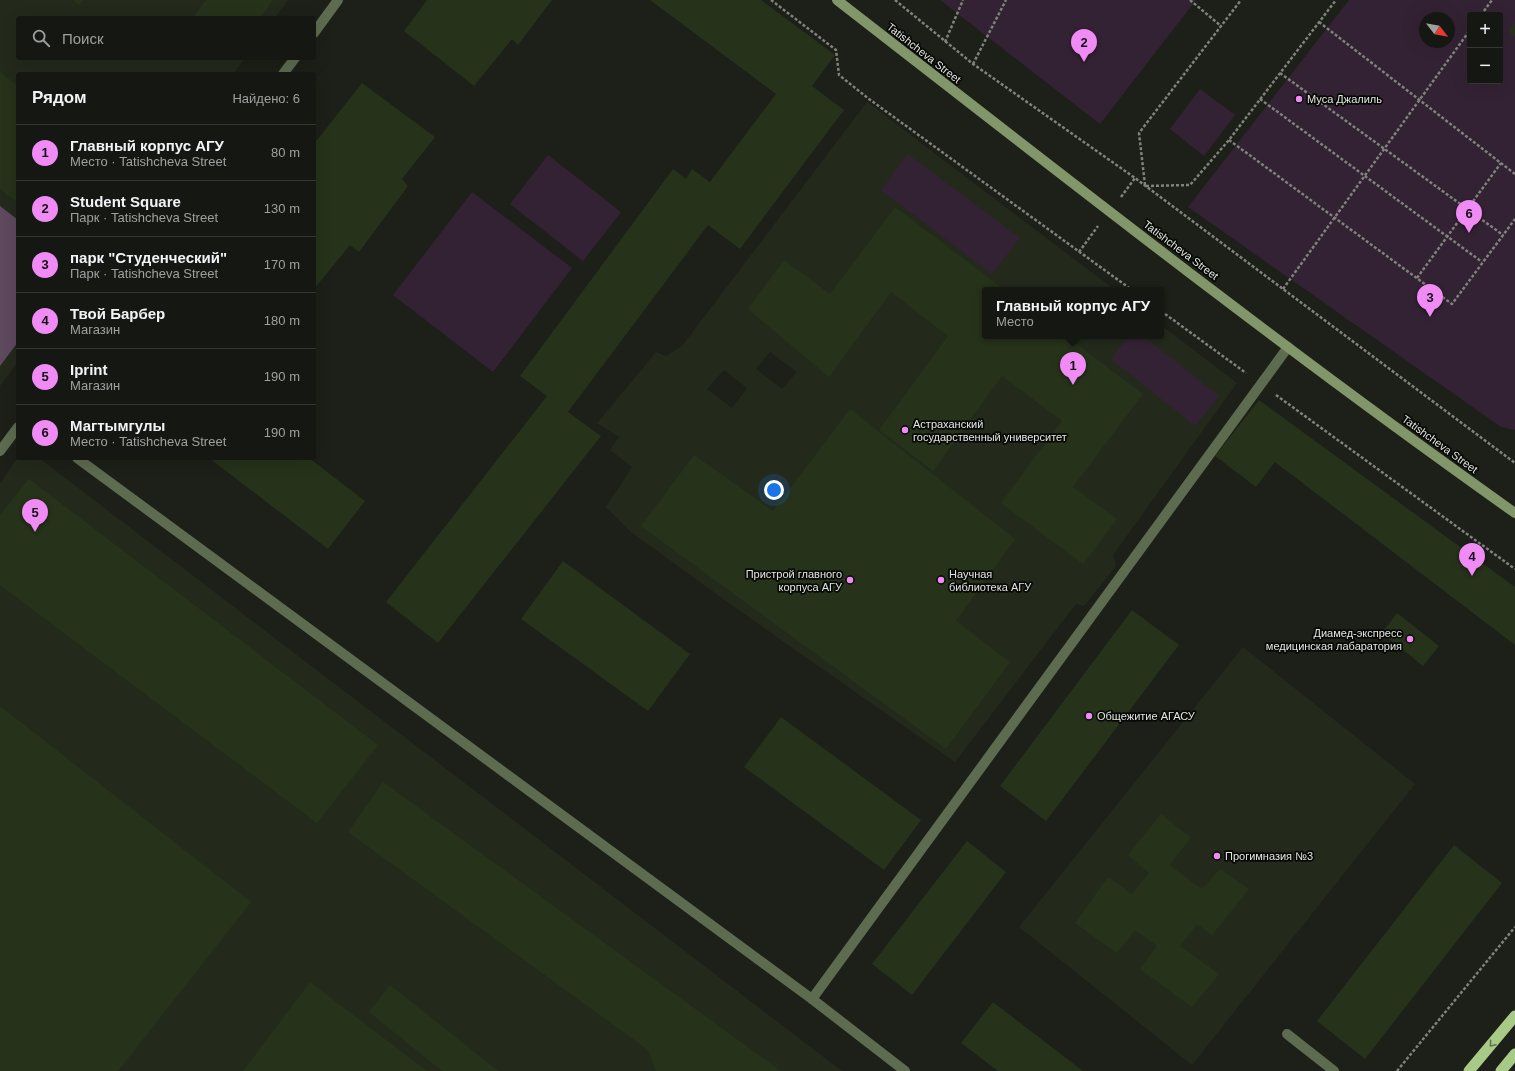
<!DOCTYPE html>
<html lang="ru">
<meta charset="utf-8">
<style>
:root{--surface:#151812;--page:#222520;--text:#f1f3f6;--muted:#9da09f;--line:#343732;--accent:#f08bf5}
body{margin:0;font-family:Arial,sans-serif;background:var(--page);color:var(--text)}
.controls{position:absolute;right:12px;top:12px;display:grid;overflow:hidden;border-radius:4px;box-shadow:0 4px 16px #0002}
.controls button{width:36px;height:36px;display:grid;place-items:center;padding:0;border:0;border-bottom:1px solid var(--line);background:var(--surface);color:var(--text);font:20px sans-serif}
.compass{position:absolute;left:1419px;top:12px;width:36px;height:36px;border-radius:50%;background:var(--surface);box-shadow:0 4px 16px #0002;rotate:121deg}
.you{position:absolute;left:774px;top:490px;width:14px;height:14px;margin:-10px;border:3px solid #fff;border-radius:50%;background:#1a73e8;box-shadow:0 0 0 6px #1a73e833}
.badge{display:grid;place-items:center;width:26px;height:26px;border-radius:50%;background:var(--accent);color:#111;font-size:13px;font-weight:700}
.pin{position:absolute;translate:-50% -33px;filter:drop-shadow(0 1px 2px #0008)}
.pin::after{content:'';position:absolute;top:21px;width:14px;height:12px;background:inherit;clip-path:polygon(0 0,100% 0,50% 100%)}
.popup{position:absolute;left:982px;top:287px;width:182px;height:52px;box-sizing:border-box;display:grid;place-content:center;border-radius:4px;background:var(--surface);filter:drop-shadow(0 1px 3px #0005);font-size:13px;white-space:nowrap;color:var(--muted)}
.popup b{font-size:15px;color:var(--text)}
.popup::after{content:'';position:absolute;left:50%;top:100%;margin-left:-8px;border:8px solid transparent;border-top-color:var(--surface)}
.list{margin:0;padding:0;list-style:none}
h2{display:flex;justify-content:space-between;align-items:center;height:52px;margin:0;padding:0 16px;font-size:17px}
h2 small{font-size:13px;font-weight:400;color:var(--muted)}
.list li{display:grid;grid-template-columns:26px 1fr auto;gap:12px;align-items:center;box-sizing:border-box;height:56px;padding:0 16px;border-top:1px solid var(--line)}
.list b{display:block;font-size:15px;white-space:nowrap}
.list p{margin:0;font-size:13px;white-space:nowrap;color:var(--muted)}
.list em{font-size:13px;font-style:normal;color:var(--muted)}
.icon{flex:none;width:22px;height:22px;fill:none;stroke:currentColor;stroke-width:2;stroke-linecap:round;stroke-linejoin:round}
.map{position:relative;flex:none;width:1515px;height:1071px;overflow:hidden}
.search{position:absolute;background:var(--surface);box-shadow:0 4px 16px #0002;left:16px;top:16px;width:300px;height:44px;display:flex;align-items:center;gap:10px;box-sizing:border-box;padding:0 14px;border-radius:4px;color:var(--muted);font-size:15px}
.panel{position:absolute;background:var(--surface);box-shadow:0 4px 16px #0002;left:16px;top:72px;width:300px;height:388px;border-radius:4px}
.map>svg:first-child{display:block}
</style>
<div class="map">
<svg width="1515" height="1071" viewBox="0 0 1515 1071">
<rect width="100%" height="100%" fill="#1c2018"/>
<g fill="#232a1c" fill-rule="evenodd">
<path d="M0,0h288l-13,18h-257v40h227l-12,16h-215v288l-18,24z"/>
<path d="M867,102l248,188h-130v46h176v-11l76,58 -124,172 3,11 -32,40 -8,-2 -121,158 -222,-156 -102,-74 -25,-25 26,-40 -22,-17 9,-13 -22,-14 59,-71 10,4 16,-10zM770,352l27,20 -15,17 -26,-20zM724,370l23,18 -15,20 -25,-19z"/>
<path d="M18,458h21l803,613h-842v-588z"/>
<path d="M1243,647l172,137 -223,281 -173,-138z"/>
</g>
<g fill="#323" fill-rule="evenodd">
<path d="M940,0h256l-96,124z"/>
<path d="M1349,0h166v430l-14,-3 -313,-220zM1470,15h30v66h-30zM1425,18h24v24h-24z"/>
<path d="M1200,89l35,26 -31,41 -34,-27z"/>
<path d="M908,154l112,84 -28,36 -111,-84z"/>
<path d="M548,155l73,57 -38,49 -73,-57z"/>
<path d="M472,192l100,76 -79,104 -100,-77z"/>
<path d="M1129,336h14l76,60 -24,30 -84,-67z"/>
</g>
<path fill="#5e495f" d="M0,206l18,14v122l-18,24z"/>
<g fill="#26321a">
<path d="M73,0h10l-4,5z"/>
<path d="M206,0h67l-13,18h-67z"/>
<path d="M427,0h125l-34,45 -6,-6 -38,47 -70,-55z"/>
<path d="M650,0h111l74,55 -23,31 32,24 -104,139 -32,-24 -140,187 33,24 -163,207 -52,-41 161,-206 -27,-20 153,-207 13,10 6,-10 18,13 66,-88z"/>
<path d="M1515,22v15l-7,-5z"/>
<path d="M0,72l18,14v117l-18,-14z"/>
<path d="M362,83l73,54 -33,42 6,7 -49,66 -9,-7 -36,44v-145z"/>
<path d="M895,207l110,83h-20v46h81l77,58 -70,93 44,32 -34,45 -82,-61 61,-82 -60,-45 -69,95 -54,-41 69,-94 -57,-44 -62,85 -81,-68 36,-49 46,34z"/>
<path d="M1259,400l256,187v58l-240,-183 -19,25 -41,-31z"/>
<path d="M850,409l165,130 -59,82 54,41 -64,87 -305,-223 53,-71 79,56z"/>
<path d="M209,458h100l56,43 -37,48z"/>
<path d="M29,479l349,266 -61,78 -317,-238v-70z"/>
<path d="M563,561l127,93 -42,57 -127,-92z"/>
<path d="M1132,610l47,35 -133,176 -46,-35z"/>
<path d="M1397,613l42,33 -16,20 -41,-33z"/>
<path d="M0,706l251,196 -133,169h-118z"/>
<path d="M781,717l140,103 -37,50 -140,-103z"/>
<path d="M383,782l300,218 98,71h-125l-8,-21 -300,-218z"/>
<path d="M1161,814l30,24 -22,27 33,24 18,-20 29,20 -37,46 -15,-11 -17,22 39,28 -27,33 -52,-38 17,-23 -22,-16 -18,23 -42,-30 33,-46 24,17 17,-21 -21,-18z"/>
<path d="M967,841l39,31 -94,123 -40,-31z"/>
<path d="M1454,845l48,38 -137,176 -48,-38z"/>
<path d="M310,982l117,89h-184z"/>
<path d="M390,985l108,86h-56l-73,-59z"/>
<path d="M993,1002l90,69h-85l-37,-28z"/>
</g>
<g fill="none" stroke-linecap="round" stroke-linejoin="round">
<g stroke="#7f837c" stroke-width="2.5" stroke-dasharray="3 2" stroke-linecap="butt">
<path d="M771,0l65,50 3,25 30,24 263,191"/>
<path d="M895,0l78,64 162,114 380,285"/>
<path d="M1190,0l31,26"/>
<path d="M1481,15l11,-15"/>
<path d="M1319,22l196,152"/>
<path d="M945,42l18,-42"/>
<path d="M973,64l33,-64"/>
<path d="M1280,73l223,162"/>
<path d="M1260,99l222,163"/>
<path d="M1229,140l223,164 63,-85"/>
<path d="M1145,185l-6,-52 102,-133"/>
<path d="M1146,186l44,-1 39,-45 107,-140"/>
<path d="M1121,197l14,-19"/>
<path d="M1079,252l19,-26"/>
<path d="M1417,278l84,-115"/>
<path d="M1283,289l187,-259"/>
<path d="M1161,311l85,62"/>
<path d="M1276,395l239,174"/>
<path d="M1397,1071l118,-144"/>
</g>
<g stroke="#5d6b4f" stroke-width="10">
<path d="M812,999l476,-652"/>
<path d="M1287,1034l47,37"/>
</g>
<g stroke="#5d6b4f" stroke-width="10">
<path d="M314,33l24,-33"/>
<path d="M283,74l12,-16"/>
<path d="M0,451l18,-24"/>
<path d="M77,458l735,541 93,72"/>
</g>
<path stroke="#81976a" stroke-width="10" d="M837,0c224,174 446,349 678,513"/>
<g stroke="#a8ca87" stroke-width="11">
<path d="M1469,1071l46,-55"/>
<path d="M1501,1071l14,-17"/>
</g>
</g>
<defs><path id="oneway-chevron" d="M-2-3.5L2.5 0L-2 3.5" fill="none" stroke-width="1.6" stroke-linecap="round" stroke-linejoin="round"/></defs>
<use stroke="#60734d" href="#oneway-chevron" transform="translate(1492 1044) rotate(130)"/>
<g fill="#f08bf5" stroke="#070906" stroke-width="1.5">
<circle cx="1299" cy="99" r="4"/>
<circle cx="905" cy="430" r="4"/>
<circle cx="850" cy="580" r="4"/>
<circle cx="941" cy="580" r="4"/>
<circle cx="1410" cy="639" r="4"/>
<circle cx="1089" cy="716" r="4"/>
<circle cx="1217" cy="856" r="4"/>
</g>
<g text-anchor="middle" stroke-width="3.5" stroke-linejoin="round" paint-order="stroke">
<g font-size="11" fill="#e3e6e0" stroke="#070906">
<text transform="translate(924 53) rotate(38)" y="4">Tatishcheva Street</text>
<text transform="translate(1181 250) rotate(37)" y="4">Tatishcheva Street</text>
<text transform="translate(1440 444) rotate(36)" y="4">Tatishcheva Street</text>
</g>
<g font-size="11" fill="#e3e6e0" stroke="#070906" text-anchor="start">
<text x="1307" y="103">Муса Джалиль</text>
<text x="913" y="428">Астраханский<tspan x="913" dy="13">государственный университет</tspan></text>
<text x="842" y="578" text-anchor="end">Пристрой главного<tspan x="842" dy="13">корпуса АГУ</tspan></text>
<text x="949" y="578">Научная<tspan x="949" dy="13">библиотека АГУ</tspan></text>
<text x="1402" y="637" text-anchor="end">Диамед-экспресс<tspan x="1402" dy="13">медицинская лабаратория</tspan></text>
<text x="1097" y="720">Общежитие АГАСУ</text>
<text x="1225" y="860">Прогимназия №3</text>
</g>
</g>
</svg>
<div class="controls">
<button>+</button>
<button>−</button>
</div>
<svg class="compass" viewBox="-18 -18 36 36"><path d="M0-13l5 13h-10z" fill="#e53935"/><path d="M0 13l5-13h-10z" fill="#9da09f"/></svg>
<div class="you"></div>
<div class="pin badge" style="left:1073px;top:385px">1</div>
<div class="popup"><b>Главный корпус АГУ</b>Место</div>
<div class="pin badge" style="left:1084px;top:62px">2</div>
<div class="pin badge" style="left:1430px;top:317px">3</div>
<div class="pin badge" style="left:1472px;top:576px">4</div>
<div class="pin badge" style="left:35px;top:532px">5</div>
<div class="pin badge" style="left:1469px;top:233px">6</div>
<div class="search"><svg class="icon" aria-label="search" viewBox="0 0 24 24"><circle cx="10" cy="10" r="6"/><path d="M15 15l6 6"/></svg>Поиск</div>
<section class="panel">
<h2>Рядом<small>Найдено: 6</small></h2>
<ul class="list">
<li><span class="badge">1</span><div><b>Главный корпус АГУ</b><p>Место · Tatishcheva Street</p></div><em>80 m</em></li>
<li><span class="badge">2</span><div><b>Student Square</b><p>Парк · Tatishcheva Street</p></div><em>130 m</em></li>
<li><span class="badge">3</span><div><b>парк &quot;Студенческий&quot;</b><p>Парк · Tatishcheva Street</p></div><em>170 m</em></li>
<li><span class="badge">4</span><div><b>Твой Барбер</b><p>Магазин</p></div><em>180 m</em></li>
<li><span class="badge">5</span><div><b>Iprint</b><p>Магазин</p></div><em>190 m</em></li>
<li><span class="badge">6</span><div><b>Магтымгулы</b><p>Место · Tatishcheva Street</p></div><em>190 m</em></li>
</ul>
</section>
</div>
